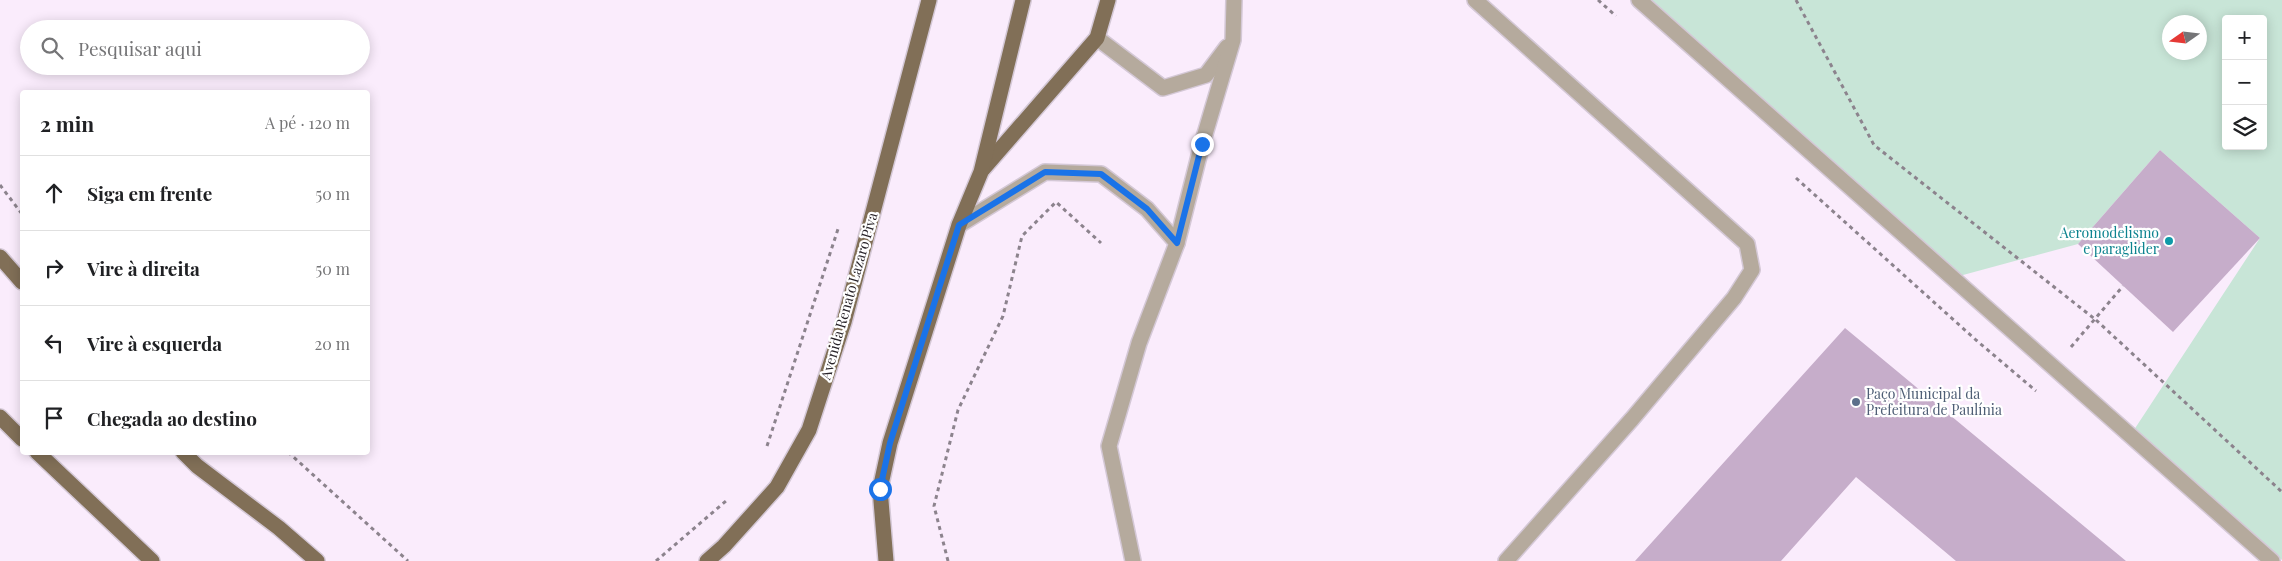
<!DOCTYPE html>
<html lang="pt">
<meta charset="utf-8">
<style>
:root{--surface:#fff;--page:#f6f6f6;--text:#202124;--muted:#757577;--line:#e0e0e0}
body{margin:0;font-family:"Playfair Display",serif;background:var(--page);color:var(--text)}
.controls{position:absolute;right:15px;top:15px;display:grid;overflow:hidden;border-radius:5px;box-shadow:0 2px 12px #0003}
.controls button{width:45px;height:45px;display:grid;place-items:center;padding:0;border:0;border-bottom:1px solid var(--line);background:var(--surface);color:var(--text);font:25px sans-serif}
.compass{position:absolute;left:2162px;top:15px;width:45px;height:45px;border-radius:50%;background:var(--surface);box-shadow:0 2px 12px #0003;rotate:256deg}
.stop{position:absolute;width:15px;height:15px;margin:-11px;border:4px solid #1a73e8;border-radius:50%;background:#fff}
.stop.end{background:#1a73e8;border-color:#fff;box-shadow:0 1px 5px #0008}
.list{margin:0;padding:0;list-style:none}
h2{display:flex;justify-content:space-between;align-items:center;height:65px;margin:0;padding:0 20px;font-size:21px}
h2 small{font-size:16px;font-weight:400;color:var(--muted)}
.list li{display:grid;grid-template-columns:32px 1fr auto;gap:15px;align-items:center;box-sizing:border-box;height:75px;padding:0 20px;border-top:1px solid var(--line)}
.list b{display:block;font-size:19px;white-space:nowrap}
.list em{font-size:16px;font-style:normal;color:var(--muted)}
.icon{flex:none;width:28px;height:28px;fill:none;stroke:currentColor;stroke-width:2;stroke-linecap:round;stroke-linejoin:round}
.map{position:relative;flex:none;width:2282px;height:561px;overflow:hidden}
.search{position:absolute;background:var(--surface);box-shadow:0 2px 12px #0003;left:20px;top:20px;width:350px;height:55px;display:flex;align-items:center;gap:12px;box-sizing:border-box;padding:0 18px;border-radius:28px;color:var(--muted);font-size:19px}
.panel{position:absolute;background:var(--surface);box-shadow:0 2px 12px #0003;left:20px;top:90px;width:350px;height:365px;border-radius:5px}
.map>svg:first-child{display:block}
</style>
<div class="map">
<svg width="2282" height="561" viewBox="0 0 2282 561">
<rect width="100%" height="100%" fill="#faecfc"/>
<path fill="#c8e5d7" fill-rule="evenodd" d="M1639,0h643v560l-152,-124 130,-198 -100,-88 -82,94 -126,34zM2226,19h37v127h-37zM2170,22h30v30h-30z"/>
<g fill="#c6adca">
<path d="M2160,150l100,88 -87,94 -95,-88z"/>
<path d="M1845,328l281,233h-170l-100,-84 -75,84h-146z"/>
</g>
<g fill="none" stroke-linecap="round" stroke-linejoin="round">
<defs>
<g id="minor">
<path d="M1475,0l272,244 5,26 -18,28 -102,121 -126,142"/>
<path d="M1639,0l633,561"/>
<path d="M1097,38l66,50 43,-13 21,-28"/>
<path d="M959,225l86,-53 56,2 46,35 30,34 -38,100 -30,103 24,115"/>
<path d="M1177,243l25,-99 31,-104 1,-40"/>
</g>
<g id="major">
<path d="M983,169l114,-131 11,-38"/>
<path d="M0,257l22,25"/>
<path d="M0,417l22,22"/>
<path d="M37,452l115,109"/>
<path d="M183,452l14,14 82,62 38,33"/>
<path d="M707,561l17,-15 53,-59 32,-57 35,-108 85,-322"/>
<path d="M886,561l-6,-72 10,-46 69,-218 22,-53 42,-172"/>
</g>
</defs>
<use href="#minor" stroke="#d4c8d6" stroke-width="18"/>
<use href="#major" stroke="#d4c8d6" stroke-width="18"/>
<g stroke="#8c838d" stroke-width="3" stroke-dasharray="4 4" stroke-linecap="butt">
<path d="M1598,0l18,16"/>
<path d="M1796,0l78,145 222,175"/>
<path d="M1796,178l180,162 60,51"/>
<path d="M0,185l22,29"/>
<path d="M2096,320l186,172"/>
<path d="M2071,347l52,-61"/>
<path d="M767,446l72,-220"/>
<path d="M288,452l120,109"/>
<path d="M656,561l70,-60"/>
<path d="M948,561l-14,-55 24,-96 45,-94 19,-80 34,-34 45,41"/>
</g>
<use href="#minor" stroke="#b5aa9d" stroke-width="15"/>
<use href="#major" stroke="#816f57" stroke-width="15"/>
</g>
<g fill="none" stroke-linecap="round" stroke-linejoin="round">
<path stroke="#1a73e8" stroke-width="6" d="M880,489l10,-46 69,-218 86,-53 56,2 46,35 30,34 25,-99"/>
</g>
<circle fill="#0f9aa8" stroke="#fff" stroke-width="2" cx="2169" cy="241" r="5"/>
<circle fill="#5c6f8a" stroke="#fff" stroke-width="2" cx="1856" cy="402" r="5"/>
<g text-anchor="middle" stroke-width="4.5" stroke-linejoin="round" paint-order="stroke">
<g font-size="14" fill="#0d838f" stroke="#fff" text-anchor="end">
<text x="2159" y="238">Aeromodelismo<tspan x="2159" dy="16">e paraglider</tspan></text>
</g>
<g font-size="14" fill="#282329" stroke="#fff">
<text transform="translate(849 296) rotate(-74)" y="5">Avenida Renato Lazaro Piva</text>
</g>
<g font-size="14" fill="#4e5e75" stroke="#fff" text-anchor="start">
<text x="1866" y="399">Paço Municipal da<tspan x="1866" dy="16">Prefeitura de Paulínia</tspan></text>
</g>
</g>
</svg>
<div class="controls">
<button>+</button>
<button>−</button>
<button><svg class="icon" aria-label="layers" viewBox="0 0 24 24"><path d="M12 4l9 5-9 5-9-5zM3 14l9 5 9-5"/></svg></button>
</div>
<svg class="compass" viewBox="-18 -18 36 36"><path d="M0-13l5 13h-10z" fill="#e53935"/><path d="M0 13l5-13h-10z" fill="#757577"/></svg>
<div class="stop" style="left:880px;top:489px"></div>
<div class="stop end" style="left:1202px;top:144px"></div>
<div class="search"><svg class="icon" aria-label="search" viewBox="0 0 24 24"><circle cx="10" cy="10" r="6"/><path d="M15 15l6 6"/></svg>Pesquisar aqui</div>
<section class="panel">
<h2>2 min<small>A pé · 120 m</small></h2>
<ul class="list">
<li><svg class="icon" aria-label="ahead" viewBox="0 0 24 24"><path d="M12 20V5M6 11l6-6 6 6"/></svg><div><b>Siga em frente</b></div><em>50 m</em></li>
<li><svg class="icon" aria-label="right" viewBox="0 0 24 24"><path d="M7 20v-9h11M14 6l5 5-5 5"/></svg><div><b>Vire à direita</b></div><em>50 m</em></li>
<li><svg class="icon" aria-label="left" viewBox="0 0 24 24"><path d="M17 20v-9H6M10 6l-5 5 5 5"/></svg><div><b>Vire à esquerda</b></div><em>20 m</em></li>
<li><svg class="icon" aria-label="arrive" viewBox="0 0 24 24"><path d="M6 21V4h12l-3 4 3 4H6"/></svg><div><b>Chegada ao destino</b></div></li>
</ul>
</section>
</div>
